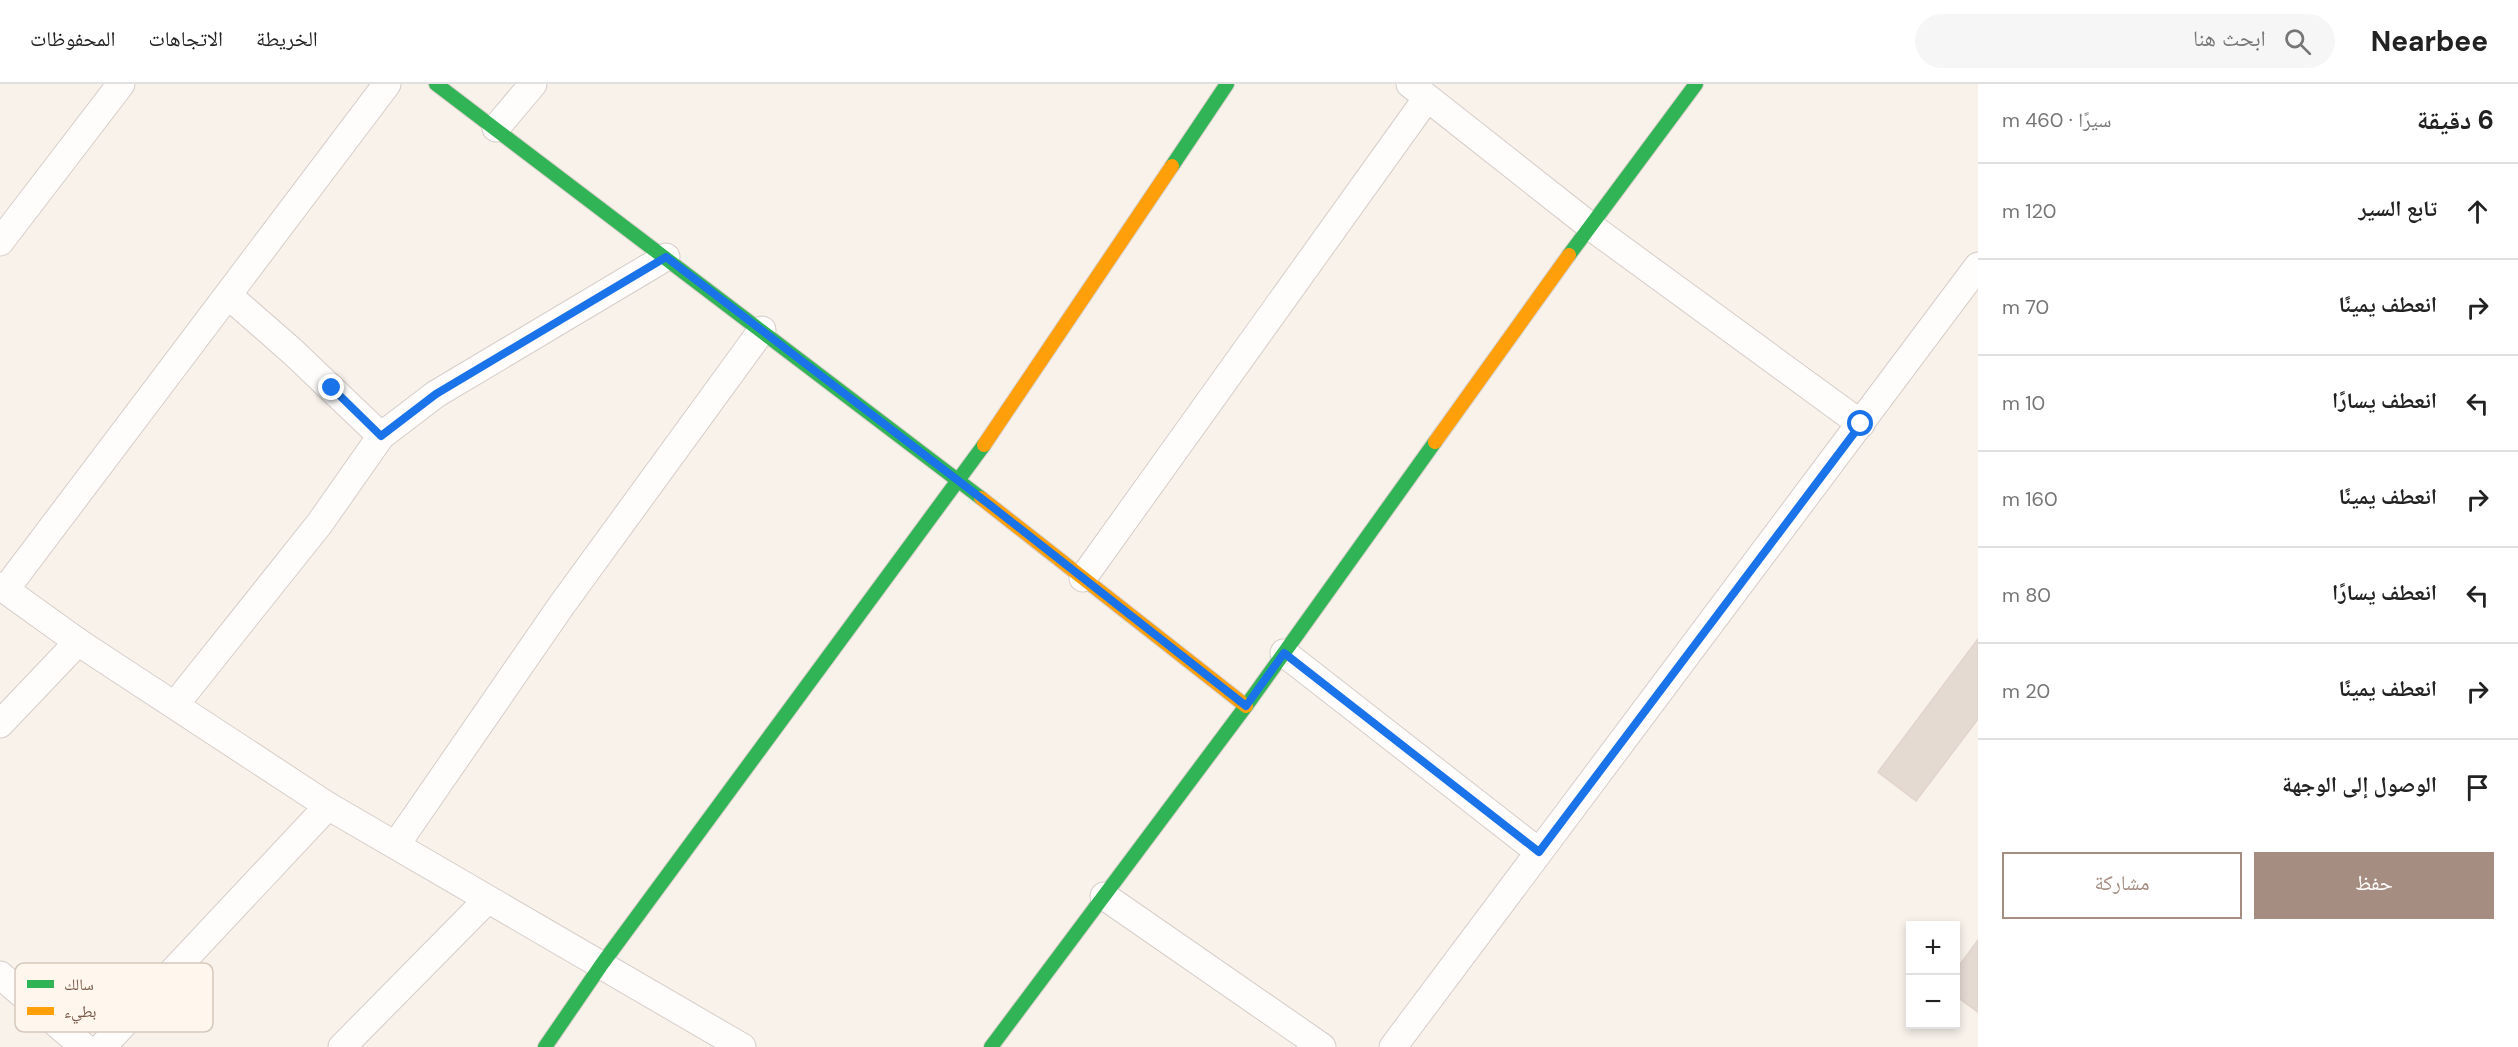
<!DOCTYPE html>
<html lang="ar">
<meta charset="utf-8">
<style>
:root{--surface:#fff;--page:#f6f6f6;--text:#222;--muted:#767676;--line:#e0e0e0;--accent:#a58d81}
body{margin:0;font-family:"DM Sans","Noto Naskh Arabic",sans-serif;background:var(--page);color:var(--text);direction:rtl}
.controls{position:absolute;right:18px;bottom:18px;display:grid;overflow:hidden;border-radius:0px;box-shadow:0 3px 9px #0003}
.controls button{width:54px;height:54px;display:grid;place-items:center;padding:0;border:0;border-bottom:2px solid var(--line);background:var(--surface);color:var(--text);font:30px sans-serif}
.stop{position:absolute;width:18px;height:18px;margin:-14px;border:4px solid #1a73e8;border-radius:50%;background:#fff}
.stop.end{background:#1a73e8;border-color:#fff;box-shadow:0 2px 6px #0008}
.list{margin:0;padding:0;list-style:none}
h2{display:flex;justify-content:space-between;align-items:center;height:78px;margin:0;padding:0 24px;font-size:26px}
h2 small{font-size:20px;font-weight:400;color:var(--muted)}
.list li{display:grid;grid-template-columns:39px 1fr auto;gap:18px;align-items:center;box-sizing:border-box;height:96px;padding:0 24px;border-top:2px solid var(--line)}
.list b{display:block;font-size:22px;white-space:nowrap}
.list em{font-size:20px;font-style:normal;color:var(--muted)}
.actions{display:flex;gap:12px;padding:18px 24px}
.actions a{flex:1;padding:14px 0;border:2px solid var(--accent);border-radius:0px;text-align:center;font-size:21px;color:var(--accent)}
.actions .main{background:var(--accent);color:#fff}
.icon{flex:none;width:33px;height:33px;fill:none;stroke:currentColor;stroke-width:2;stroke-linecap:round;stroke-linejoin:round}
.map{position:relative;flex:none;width:1978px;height:963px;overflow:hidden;direction:ltr}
header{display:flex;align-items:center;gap:36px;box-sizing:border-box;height:84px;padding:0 30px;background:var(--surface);border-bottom:2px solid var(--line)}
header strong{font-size:28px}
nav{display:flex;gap:33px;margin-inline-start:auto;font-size:21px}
.search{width:420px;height:54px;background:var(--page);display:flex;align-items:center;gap:15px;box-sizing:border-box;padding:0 21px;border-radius:33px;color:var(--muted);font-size:22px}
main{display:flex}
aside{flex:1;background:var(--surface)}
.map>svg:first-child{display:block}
</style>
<header>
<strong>Nearbee</strong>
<div class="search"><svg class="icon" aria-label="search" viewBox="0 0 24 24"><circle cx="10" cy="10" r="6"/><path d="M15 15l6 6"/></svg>ابحث هنا</div>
<nav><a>الخريطة</a><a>الاتجاهات</a><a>المحفوظات</a></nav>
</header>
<main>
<aside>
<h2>6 دقيقة<small>سيرًا · 460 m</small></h2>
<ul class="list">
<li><svg class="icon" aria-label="ahead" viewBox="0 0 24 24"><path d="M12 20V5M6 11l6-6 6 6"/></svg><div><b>تابع السير</b></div><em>120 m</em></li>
<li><svg class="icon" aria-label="right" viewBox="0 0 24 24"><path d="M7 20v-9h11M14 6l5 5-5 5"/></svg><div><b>انعطف يمينًا</b></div><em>70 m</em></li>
<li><svg class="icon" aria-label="left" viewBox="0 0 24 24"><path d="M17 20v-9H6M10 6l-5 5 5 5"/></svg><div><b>انعطف يسارًا</b></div><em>10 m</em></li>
<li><svg class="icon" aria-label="right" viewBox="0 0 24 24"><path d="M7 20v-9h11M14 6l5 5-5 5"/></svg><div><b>انعطف يمينًا</b></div><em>160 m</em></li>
<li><svg class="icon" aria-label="left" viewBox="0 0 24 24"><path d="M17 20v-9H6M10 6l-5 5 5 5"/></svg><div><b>انعطف يسارًا</b></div><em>80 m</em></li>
<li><svg class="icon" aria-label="right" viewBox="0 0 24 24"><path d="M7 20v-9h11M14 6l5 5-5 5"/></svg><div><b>انعطف يمينًا</b></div><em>20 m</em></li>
<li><svg class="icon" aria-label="arrive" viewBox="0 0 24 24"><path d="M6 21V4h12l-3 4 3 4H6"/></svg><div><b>الوصول إلى الوجهة</b></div></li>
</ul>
<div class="actions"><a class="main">حفظ</a><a>مشاركة</a></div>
</aside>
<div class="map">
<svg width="1978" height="963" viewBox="0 0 1978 963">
<rect width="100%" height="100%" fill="#f8f2eb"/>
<g fill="#e5dad2" stroke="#e1d4cc" stroke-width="1.5">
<path d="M1978,555v80l-62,82 -38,-29z"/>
<path d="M1978,856v72l-22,-16v-26z"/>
</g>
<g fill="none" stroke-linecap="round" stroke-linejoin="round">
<defs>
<g id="street">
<path d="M1410,0l180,142 271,198"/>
<path d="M496,44l37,-44"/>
<path d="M0,158l121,-158"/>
<path d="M229,212l64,56 88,84"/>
<path d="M1083,494l344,-480"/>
<path d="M0,502l78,56 250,164 414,241"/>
<path d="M5,506l382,-506"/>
<path d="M1284,569l255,199"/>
<path d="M175,621l145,-182 61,-87 55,-42 230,-137"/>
<path d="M0,640l78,-82"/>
<path d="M396,761l165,-239 201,-276"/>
<path d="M1104,812l218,151"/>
<path d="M0,891l84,72"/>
<path d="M102,963l226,-241"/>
<path d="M342,963l145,-147"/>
<path d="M1393,963l585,-781"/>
</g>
<g id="fast">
<path d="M436,0l545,414"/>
<path d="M1172,82l55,-82"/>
<path d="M1569,171l127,-171"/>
<path d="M545,963l57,-83 382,-519"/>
<path d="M991,963l255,-341 189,-264"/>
</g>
<g id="slow">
<path d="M1435,358l134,-187"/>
<path d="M984,361l188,-279"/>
<path d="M981,414l265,208"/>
</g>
</defs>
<use href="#street" stroke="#d6cdc8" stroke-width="29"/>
<use href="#fast" stroke="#d7cdc7" stroke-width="16"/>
<use href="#slow" stroke="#d7cdc7" stroke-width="16"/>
<use href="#street" stroke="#fefdfc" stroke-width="27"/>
<use href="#fast" stroke="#30b455" stroke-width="14"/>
<use href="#slow" stroke="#ff9f0a" stroke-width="14"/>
</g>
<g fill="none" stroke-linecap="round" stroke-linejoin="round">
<path stroke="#1a73e8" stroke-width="8" d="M332,304l49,48 55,-42 230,-137 324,248 256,201 38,-53 255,199 322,-428"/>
</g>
<rect x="15" y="879" width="198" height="69" rx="9" fill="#fff7ed" stroke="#d6c7bc" stroke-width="1.5"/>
<rect x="27" y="896" width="27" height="8" fill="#30b455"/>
<rect x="27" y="923" width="27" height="8" fill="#ff9f0a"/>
<g font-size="16" fill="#785748">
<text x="64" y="906">سالك</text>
<text x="64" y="933">بطيء</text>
</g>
</svg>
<div class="controls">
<button>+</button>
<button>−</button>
</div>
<div class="stop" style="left:1861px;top:340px"></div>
<div class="stop end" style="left:332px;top:304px"></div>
</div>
</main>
